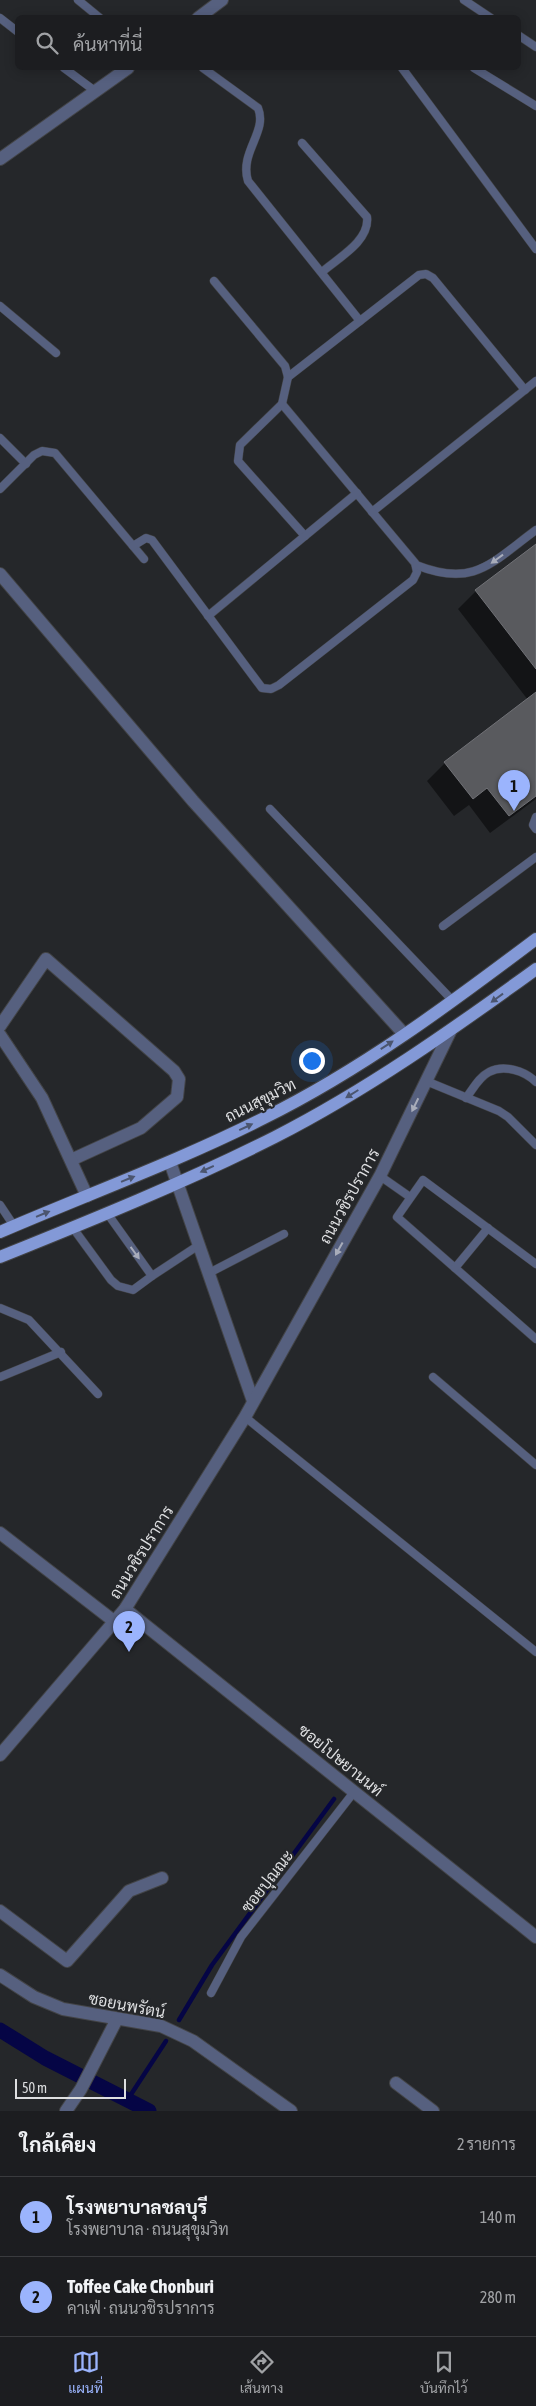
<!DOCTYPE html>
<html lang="th">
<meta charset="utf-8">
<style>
:root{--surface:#1c1d20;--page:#292a2d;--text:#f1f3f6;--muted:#a0a2a5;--line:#3a3b3e;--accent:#9bb4fd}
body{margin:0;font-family:"Asap Condensed",Sarabun,sans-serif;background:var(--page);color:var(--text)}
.scale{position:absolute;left:15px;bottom:12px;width:111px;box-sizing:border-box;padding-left:5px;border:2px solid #dedfe1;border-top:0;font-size:14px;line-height:18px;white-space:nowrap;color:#dedfe1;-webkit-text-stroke:4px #25272a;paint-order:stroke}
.you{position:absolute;left:311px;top:1060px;width:18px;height:18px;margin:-12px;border:4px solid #fff;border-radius:50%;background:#1a73e8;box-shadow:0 0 0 8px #1a73e833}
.badge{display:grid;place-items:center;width:32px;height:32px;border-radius:50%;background:var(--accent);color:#111;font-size:16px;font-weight:700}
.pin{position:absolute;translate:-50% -41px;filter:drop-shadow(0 1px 2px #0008)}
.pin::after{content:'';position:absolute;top:26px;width:18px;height:15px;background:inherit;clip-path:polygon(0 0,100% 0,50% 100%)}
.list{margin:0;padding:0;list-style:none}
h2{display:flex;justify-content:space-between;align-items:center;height:65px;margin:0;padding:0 20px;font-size:21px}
h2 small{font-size:16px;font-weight:400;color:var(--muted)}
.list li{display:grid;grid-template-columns:32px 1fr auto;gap:15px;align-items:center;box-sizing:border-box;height:80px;padding:0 20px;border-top:1px solid var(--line)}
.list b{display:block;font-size:19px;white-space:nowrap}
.list p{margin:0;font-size:16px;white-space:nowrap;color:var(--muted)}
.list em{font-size:16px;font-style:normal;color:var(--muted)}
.icon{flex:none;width:28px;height:28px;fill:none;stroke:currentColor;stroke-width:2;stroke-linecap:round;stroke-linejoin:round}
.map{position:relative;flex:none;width:536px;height:2111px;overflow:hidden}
.search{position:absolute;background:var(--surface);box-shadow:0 2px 12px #0003;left:15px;right:15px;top:15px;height:55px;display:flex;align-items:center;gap:12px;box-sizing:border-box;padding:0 18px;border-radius:8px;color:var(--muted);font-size:19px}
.sheet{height:225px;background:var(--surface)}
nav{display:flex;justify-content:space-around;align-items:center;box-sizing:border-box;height:70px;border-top:1px solid var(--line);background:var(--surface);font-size:14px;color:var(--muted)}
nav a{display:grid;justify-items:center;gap:2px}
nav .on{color:var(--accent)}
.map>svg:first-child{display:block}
</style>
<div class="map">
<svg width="536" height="2111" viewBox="0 0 536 2111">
<rect width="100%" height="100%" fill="#25272a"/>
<path fill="#0007" d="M536,545v254l-46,34 -21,-28 -15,11 -27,-35 18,-18 83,-63 -70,-91 18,-18z"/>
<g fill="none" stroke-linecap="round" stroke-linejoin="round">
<g stroke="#050545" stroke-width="4.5">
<path d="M179,2020l33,-55 122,-166"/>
<path d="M128,2099l38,-58"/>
</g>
<path stroke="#050545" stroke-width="15" d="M0,2030l45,28 104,53"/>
</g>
<g fill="#595a5e" stroke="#717277">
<path d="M536,544v125l-61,-79z"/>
<path d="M536,692v104l-27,20 -22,-28 -14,11 -29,-37z"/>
</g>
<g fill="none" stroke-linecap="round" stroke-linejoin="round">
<defs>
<g id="service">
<path d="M78,0l22,18"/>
<path d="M464,0l27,18"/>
<path d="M0,18l18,14"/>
<path d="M518,35l18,12"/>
<path d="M64,68l31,23"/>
<path d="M203,68l55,40c10,24 -19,44 -10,73l112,140"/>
<path d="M402,68l134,181"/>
<path d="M474,68l62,38"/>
<path d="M302,143l65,74c3,24 -29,41 -45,55"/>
<path d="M0,306l56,47"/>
<path d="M288,377l131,-102 7,-1 7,4 92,112"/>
<path d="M282,404l-42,41 -2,16 67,75"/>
<path d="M0,438l26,26"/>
<path d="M0,489l34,-34 8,-4 13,2 89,106"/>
<path d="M372,512l164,-131"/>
<path d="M133,546l13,-8 6,2 104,140 6,8 9,1 8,-4 134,-105 4,-8 -2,-9 -133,-159 6,-27 -3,-11 -71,-85"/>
<path d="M416,565c58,23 75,-2 120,-35"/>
<path d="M208,616l149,-123"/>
<path d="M270,809l183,192"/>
<path d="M536,817l-3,8 3,4"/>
<path d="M443,926l93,-69"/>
<path d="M426,1081l73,30 9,6 28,28"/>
<path d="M466,1098c7,-9 13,-21 23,-26 15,-8 36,-1 47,10"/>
<path d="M380,1176l30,21"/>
<path d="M0,1205l14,21"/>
<path d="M73,1228l38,52 7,6 15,4 19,-14 -45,-63"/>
<path d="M536,1264l-113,-84 -26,37 139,122"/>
<path d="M455,1268l33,-40"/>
<path d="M209,1273l75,-39"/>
<path d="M152,1276l47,-31"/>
<path d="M0,1308l29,12 69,74"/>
<path d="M0,1377l61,-25"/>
<path d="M433,1377l103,88"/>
<path d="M245,1417l291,235"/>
<path d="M211,1993l30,-56 113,-145"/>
</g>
<g id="minor">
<path d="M198,18l24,-18"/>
<path d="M0,159l128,-91"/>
<path d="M0,574l193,227 211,233"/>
<path d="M0,1026l46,-67 128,112 5,8 -2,18 -36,31 -70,32"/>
<path d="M0,1035l42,63 45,98"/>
<path d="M0,1533l115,89"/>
<path d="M0,1911l67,50 62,-70 33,-13"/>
<path d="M0,1975l34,22 29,12 98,17 32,15 98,70"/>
<path d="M396,2083l37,28"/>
<path d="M66,2111l15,-22 36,-70"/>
</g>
<g id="tertiary">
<path d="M170,1162l83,239"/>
<path d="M125,1609l411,328"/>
<path d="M0,1755l125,-146 120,-192 135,-241 71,-146"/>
</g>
<g id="primary">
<path d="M0,1232c88,-38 179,-71 264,-114 97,-48 186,-114 272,-179"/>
<path d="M0,1257c92,-37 186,-75 275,-120 92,-47 177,-107 261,-168"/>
</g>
</defs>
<use href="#service" stroke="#434447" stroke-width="9"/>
<use href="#minor" stroke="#434447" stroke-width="14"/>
<use href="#tertiary" stroke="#434447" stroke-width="14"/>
<use href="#primary" stroke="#434447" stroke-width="14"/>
<use href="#service" stroke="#56607f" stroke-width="8"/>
<use href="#minor" stroke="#56607f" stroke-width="12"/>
<use href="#tertiary" stroke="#56607f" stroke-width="12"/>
<use href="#primary" stroke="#8399d7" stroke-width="12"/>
</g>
<defs><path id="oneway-solid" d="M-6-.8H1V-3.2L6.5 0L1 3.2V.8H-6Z" transform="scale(1.25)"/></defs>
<g fill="#a8acba">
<use href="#oneway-solid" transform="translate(497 559) rotate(144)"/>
<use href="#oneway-solid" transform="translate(415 1105) rotate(116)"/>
<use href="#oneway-solid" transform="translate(339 1249) rotate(119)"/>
<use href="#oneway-solid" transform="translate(135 1253) rotate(54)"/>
</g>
<g fill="#4b556f">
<use href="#oneway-solid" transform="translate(497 998) rotate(144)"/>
<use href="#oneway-solid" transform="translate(387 1045) rotate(-33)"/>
<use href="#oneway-solid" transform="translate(352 1094) rotate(148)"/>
<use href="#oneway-solid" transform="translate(246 1127) rotate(-25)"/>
<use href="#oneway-solid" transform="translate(207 1169) rotate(155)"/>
<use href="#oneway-solid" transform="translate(128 1179) rotate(-22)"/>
<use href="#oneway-solid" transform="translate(43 1214) rotate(-22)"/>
</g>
<g text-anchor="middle" stroke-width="4" stroke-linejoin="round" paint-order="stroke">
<g font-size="16" fill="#dedfe1" stroke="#25272a">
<text transform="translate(260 1100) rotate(-27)" y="6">ถนนสุขุมวิท</text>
<text transform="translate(349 1196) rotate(-61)" y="6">ถนนวชิรปราการ</text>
<text transform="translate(141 1552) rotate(-58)" y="6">ถนนวชิรปราการ</text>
<text transform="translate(341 1760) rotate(39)" y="6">ซอยโปษยานนท์</text>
<text transform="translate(267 1881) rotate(-52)" y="6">ซอยปุณณะ</text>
<text transform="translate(127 2005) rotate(11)" y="6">ซอยนพรัตน์</text>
</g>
</g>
</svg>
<div class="scale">50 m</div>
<div class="you"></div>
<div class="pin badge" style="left:514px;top:811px">1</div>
<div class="pin badge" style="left:129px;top:1652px">2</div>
<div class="search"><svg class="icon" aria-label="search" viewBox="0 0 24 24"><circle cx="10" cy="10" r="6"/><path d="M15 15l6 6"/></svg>ค้นหาที่นี่</div>
</div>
<section class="sheet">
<h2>ใกล้เคียง<small>2 รายการ</small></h2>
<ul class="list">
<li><span class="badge">1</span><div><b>โรงพยาบาลชลบุรี</b><p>โรงพยาบาล · ถนนสุขุมวิท</p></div><em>140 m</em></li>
<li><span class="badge">2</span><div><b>Toffee Cake Chonburi</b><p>คาเฟ่ · ถนนวชิรปราการ</p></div><em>280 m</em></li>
</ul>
</section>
<nav>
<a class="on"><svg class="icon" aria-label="map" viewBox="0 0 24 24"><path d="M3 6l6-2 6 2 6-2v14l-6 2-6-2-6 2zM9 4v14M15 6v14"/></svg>แผนที่</a>
<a><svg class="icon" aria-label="directions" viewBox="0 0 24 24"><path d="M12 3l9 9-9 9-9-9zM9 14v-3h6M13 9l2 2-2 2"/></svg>เส้นทาง</a>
<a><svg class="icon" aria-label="saved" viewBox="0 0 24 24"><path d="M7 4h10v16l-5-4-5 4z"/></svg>บันทึกไว้</a>
</nav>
